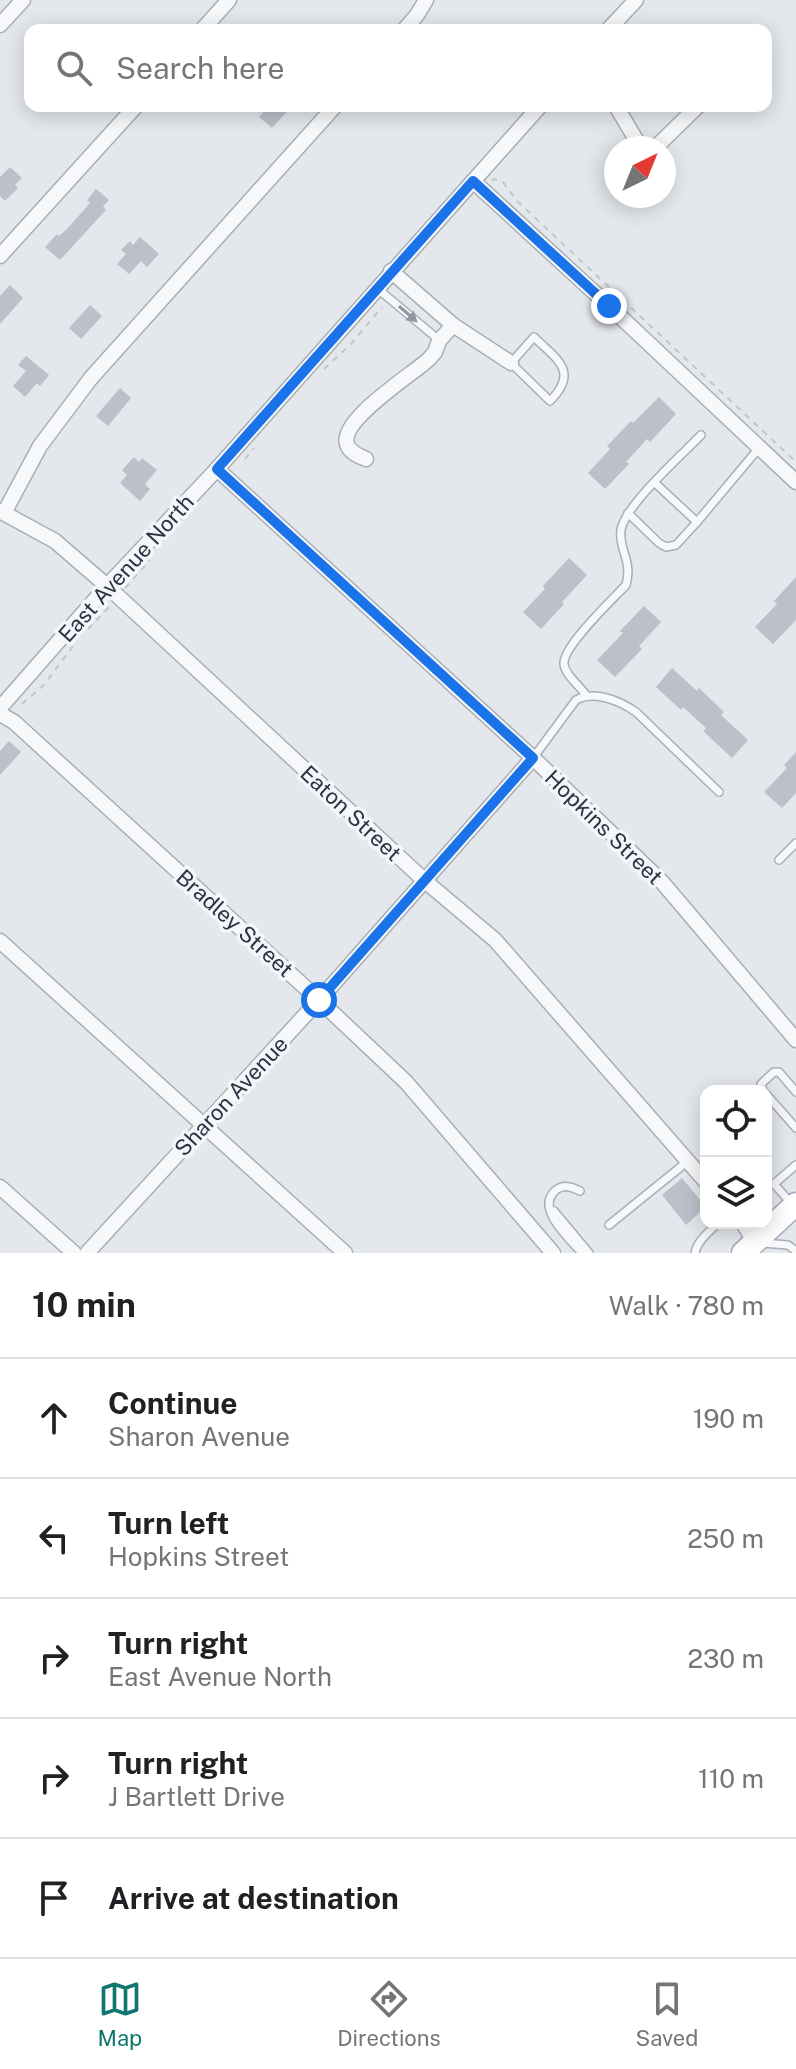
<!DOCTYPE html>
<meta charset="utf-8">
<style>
:root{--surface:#fff;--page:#f2f2f2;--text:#202124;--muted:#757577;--line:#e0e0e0;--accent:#0f766e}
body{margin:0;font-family:"Public Sans",sans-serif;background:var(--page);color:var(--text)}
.controls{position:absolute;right:24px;bottom:24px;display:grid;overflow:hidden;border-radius:16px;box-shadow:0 4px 20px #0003}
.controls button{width:72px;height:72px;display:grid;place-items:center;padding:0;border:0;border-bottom:2px solid var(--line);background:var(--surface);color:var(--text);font:40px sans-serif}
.compass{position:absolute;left:604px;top:136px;width:72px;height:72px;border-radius:50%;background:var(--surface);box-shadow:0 4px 20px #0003;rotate:43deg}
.stop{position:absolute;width:24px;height:24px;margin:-18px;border:6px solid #1a73e8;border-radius:50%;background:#fff}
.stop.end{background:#1a73e8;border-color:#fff;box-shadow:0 2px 8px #0008}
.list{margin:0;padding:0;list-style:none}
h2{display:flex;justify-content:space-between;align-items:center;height:104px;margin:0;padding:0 32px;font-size:34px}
h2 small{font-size:26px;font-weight:400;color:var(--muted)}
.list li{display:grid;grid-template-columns:52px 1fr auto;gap:24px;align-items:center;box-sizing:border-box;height:120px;padding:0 32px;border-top:2px solid var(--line)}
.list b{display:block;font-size:30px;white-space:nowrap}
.list p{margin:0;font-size:26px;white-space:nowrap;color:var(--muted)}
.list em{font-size:26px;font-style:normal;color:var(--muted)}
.icon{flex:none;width:44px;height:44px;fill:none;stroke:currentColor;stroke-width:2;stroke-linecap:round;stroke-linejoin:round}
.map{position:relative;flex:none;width:796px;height:1253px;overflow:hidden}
.search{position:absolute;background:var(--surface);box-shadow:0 4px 20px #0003;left:24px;right:24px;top:24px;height:88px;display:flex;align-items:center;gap:20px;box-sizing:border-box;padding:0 28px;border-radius:16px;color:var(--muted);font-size:30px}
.sheet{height:704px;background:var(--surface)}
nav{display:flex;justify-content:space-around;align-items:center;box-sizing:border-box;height:112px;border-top:2px solid var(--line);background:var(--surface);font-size:22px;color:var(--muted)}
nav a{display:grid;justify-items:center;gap:4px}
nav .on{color:var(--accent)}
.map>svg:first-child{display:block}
</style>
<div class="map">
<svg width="796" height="1253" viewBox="0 0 796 1253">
<rect width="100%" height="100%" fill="#e4e7ec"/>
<g fill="#bbc0ca">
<path d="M269,106h23l-20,22 -13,-11z"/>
<path d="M10,167l12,11 -7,7 3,3 -13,13 -5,-5v-19z"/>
<path d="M96,189l13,11 -6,6 3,4 -46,50 -15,-13 12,-13 2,2 8,-7 23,-26 -3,-3z"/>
<path d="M140,237l19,17 -12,13 -6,-6 -12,13 -12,-10 9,-10 -5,-4 9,-9 3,4z"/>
<path d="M10,285l13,13 -23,26v-28z"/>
<path d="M90,305l12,11 -21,23 -12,-11z"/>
<path d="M26,356l23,19 -9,11 -3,-3 -12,14 -12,-11 13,-15 -8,-6z"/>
<path d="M120,388l11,10 -23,28 -12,-10z"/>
<path d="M659,397l17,17 -26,28 -3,-3 -21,23 3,2 -24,25 -17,-16 22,-24 -3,-3 24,-25 2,2z"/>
<path d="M134,457l5,5 3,-4 15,12 -12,14 5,5 -10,12 -20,-18 7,-8 -5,-5z"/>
<path d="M569,558l18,17 -25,27 2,2 -23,25 -18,-17 22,-23 -2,-3z"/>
<path d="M796,577v43l-23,24 -18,-17 22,-23 -3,-3z"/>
<path d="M644,606l17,16 -22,24 3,3 -27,28 -18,-17 26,-27 -3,-2z"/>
<path d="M672,668l25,23 2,-3 25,24 -3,3 27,25 -16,18 -29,-27 3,-3 -23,-21 -2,3 -25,-23z"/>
<path d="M9,741l12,11 -21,23v-24z"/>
<path d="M796,752v41l-14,15 -18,-16 23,-24 -3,-3z"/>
<path d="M682,1178l24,29 -20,18 -24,-30z"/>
</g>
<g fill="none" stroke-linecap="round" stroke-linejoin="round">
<defs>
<g id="lane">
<path d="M378,289l61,51"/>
<path d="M534,337c22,22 46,34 16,64l-39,-38z"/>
<path d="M655,483l42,39 62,-74"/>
<path d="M628,513l31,30 7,4 10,-2 21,-23"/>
<path d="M586,695c-6,-9 -21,-20 -22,-31 -2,-17 49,-65 62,-79 7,-25 -8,-36 -5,-55 4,-25 61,-75 80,-95"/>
<path d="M533,758l43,-58c19,-10 44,1 60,12l83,80"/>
<path d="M779,860l17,-17"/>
<path d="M763,1091l-2,-7 13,-12h5l17,20"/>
<path d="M766,1094l30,34"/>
<path d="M580,1191c-8,-4 -16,-7 -24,-1 -22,18 14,49 26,63"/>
<path d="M791,1203l-17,-19 22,-19"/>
<path d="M554,1211l35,42"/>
<path d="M609,1225l79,-64"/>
<path d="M761,1243l27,2 8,6"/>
<path d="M695,1253c2,-12 14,-21 23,-30"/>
</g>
<g id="street">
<path d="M0,25l23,-25"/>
<path d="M202,30l27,-30"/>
<path d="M404,30l13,-15 9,-15"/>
<path d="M608,30l28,-30"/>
<path d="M616,106l25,42"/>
<path d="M655,148l43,-42"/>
<path d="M473,181l136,125 187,176"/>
<path d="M0,256l136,-150"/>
<path d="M391,271l62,54 58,38"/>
<path d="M366,459c-7,-3 -17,-7 -19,-15 -8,-24 66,-70 82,-85l6,-7 4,-11 14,-16"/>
<path d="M217,469l316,289 129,124 134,158"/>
<path d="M0,511l55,30 52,45 318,295 70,59 211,242"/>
<path d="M4,513l36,-67 51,-68 244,-272"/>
<path d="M0,708l107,-122 110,-117 323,-363"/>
<path d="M0,714l14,8 305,278 87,82 147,171"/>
<path d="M0,941l345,312"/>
<path d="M0,1187l74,66"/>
<path d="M743,1223l12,20v4"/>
<path d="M87,1253l232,-253 214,-242"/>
</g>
<path id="primary" d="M743,1253l53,-49"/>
</defs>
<use href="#lane" stroke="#a9aeb7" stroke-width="10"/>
<use href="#street" stroke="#a9aeb7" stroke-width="17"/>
<use href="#primary" stroke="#a3abb8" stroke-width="25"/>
<g stroke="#c2c5cb" stroke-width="2" stroke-dasharray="6 6" stroke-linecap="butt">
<path d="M492,181l2,-2 9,3 14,19 279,261"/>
<path d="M324,369l27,-25 31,-37"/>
<path d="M245,459l9,-11"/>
<path d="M125,588l25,-28"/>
<path d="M88,629l23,-24"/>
<path d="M22,704l22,-19 29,-39"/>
</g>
<use href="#lane" stroke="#f7f8fa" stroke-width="7"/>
<use href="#street" stroke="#f7f8fa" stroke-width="14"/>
<use href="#primary" stroke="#fff" stroke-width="22"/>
</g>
<defs><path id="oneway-solid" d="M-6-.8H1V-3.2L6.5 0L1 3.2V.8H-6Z" transform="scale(2)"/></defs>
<use fill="#9196a0" href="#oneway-solid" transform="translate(408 314) rotate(41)"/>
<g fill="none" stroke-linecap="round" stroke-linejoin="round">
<path stroke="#1a73e8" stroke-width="10" d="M319,1000l214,-242 -316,-289 256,-288 136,125"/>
</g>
<g text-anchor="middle" stroke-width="7" stroke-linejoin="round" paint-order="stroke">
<g font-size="22" fill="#2b3445" stroke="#f4f6f9">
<text transform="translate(126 568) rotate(-48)" y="8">East Avenue North</text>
<text transform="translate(351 813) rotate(43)" y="8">Eaton Street</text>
<text transform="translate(604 827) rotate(44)" y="8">Hopkins Street</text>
<text transform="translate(235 923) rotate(42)" y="8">Bradley Street</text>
<text transform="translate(231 1096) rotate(-47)" y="8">Sharon Avenue</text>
</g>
</g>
</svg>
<div class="controls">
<button><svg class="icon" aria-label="locate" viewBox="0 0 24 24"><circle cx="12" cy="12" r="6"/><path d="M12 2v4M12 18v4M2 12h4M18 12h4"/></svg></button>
<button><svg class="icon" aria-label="layers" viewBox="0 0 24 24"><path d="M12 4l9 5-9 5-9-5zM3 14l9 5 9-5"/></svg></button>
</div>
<svg class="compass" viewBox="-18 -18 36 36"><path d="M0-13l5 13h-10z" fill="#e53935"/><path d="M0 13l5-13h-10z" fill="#757577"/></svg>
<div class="stop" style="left:319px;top:1000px"></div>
<div class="stop end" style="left:609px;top:306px"></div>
<div class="search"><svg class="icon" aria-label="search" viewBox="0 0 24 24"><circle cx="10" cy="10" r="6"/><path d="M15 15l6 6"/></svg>Search here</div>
</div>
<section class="sheet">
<h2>10 min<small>Walk · 780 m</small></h2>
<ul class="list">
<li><svg class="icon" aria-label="ahead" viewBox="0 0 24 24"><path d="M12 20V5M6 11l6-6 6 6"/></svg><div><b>Continue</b><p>Sharon Avenue</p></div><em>190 m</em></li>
<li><svg class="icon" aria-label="left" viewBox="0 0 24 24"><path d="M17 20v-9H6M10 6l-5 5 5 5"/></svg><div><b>Turn left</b><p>Hopkins Street</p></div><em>250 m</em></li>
<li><svg class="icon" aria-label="right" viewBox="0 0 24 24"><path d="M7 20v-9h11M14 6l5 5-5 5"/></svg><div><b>Turn right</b><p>East Avenue North</p></div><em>230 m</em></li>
<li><svg class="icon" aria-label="right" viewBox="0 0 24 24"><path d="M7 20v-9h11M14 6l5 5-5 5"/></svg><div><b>Turn right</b><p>J Bartlett Drive</p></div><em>110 m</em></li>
<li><svg class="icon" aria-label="arrive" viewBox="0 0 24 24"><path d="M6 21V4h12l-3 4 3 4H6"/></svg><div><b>Arrive at destination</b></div></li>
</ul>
</section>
<nav>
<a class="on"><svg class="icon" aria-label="map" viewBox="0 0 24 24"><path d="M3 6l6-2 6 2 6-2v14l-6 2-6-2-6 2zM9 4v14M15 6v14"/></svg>Map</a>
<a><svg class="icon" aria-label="directions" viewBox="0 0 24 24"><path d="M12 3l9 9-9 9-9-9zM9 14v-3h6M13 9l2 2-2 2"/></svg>Directions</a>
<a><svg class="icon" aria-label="saved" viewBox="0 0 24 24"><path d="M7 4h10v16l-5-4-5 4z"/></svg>Saved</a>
</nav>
